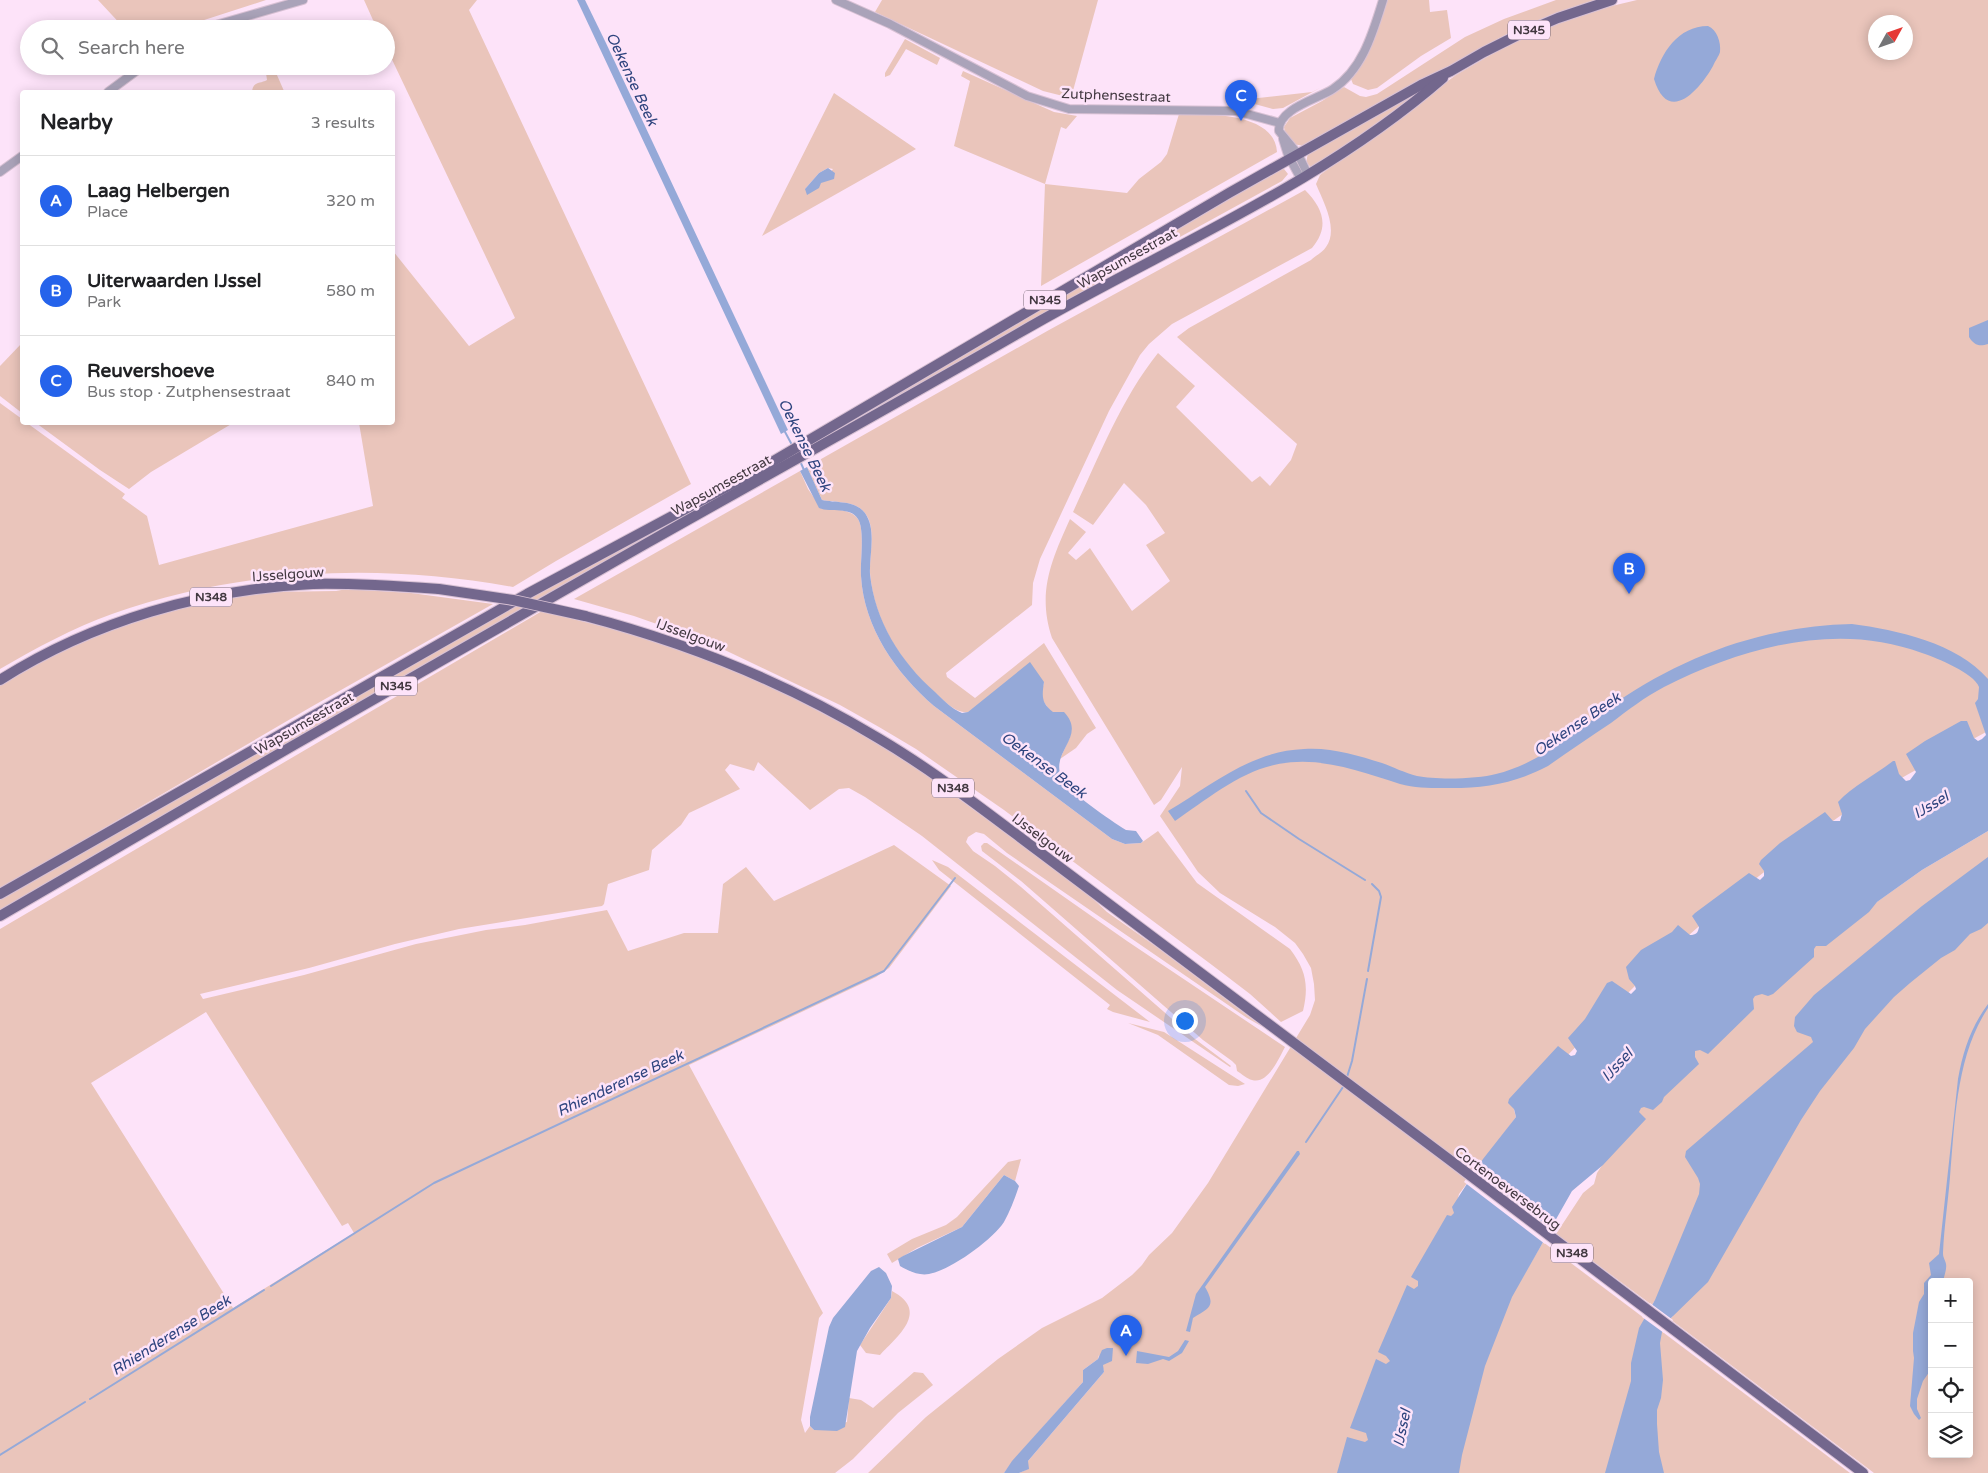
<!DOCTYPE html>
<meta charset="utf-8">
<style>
:root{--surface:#fff;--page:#f6f6f6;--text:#202124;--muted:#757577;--line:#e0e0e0;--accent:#2563eb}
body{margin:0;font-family:"Varela Round",sans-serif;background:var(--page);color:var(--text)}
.controls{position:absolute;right:15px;bottom:15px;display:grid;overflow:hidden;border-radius:5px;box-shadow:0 2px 12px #0003}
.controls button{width:45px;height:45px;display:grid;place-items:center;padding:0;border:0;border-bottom:1px solid var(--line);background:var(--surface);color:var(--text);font:25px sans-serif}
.compass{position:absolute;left:1868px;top:15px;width:45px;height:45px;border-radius:50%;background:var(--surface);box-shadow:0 2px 12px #0003;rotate:50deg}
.you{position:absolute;left:1184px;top:1020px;width:18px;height:18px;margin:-12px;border:4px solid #fff;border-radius:50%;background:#1a73e8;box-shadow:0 0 0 8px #1a73e833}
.badge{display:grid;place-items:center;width:32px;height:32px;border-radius:50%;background:var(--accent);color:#fff;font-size:16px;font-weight:700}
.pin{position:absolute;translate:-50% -41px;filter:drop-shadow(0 1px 2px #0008)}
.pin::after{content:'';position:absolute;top:26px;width:18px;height:15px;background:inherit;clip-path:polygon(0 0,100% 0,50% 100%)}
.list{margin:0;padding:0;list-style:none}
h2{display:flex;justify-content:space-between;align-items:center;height:65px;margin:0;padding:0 20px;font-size:21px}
h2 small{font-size:16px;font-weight:400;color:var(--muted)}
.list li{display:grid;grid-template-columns:32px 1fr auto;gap:15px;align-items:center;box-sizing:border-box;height:90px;padding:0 20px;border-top:1px solid var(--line)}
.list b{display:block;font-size:19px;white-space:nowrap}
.list p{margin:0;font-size:16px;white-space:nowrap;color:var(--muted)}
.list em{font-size:16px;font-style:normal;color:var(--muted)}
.icon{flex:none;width:28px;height:28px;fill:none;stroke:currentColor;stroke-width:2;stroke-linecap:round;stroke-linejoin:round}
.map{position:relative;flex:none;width:1988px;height:1473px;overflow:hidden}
.search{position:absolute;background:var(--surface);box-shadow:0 2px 12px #0003;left:20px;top:20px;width:375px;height:55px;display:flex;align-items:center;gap:12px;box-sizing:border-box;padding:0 18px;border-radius:28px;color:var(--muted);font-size:19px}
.panel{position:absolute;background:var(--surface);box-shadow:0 2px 12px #0003;left:20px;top:90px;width:375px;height:335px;border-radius:5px}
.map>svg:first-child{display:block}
</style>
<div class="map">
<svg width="1988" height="1473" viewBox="0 0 1988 1473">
<rect width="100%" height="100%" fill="#fde3f9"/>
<g fill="#eac5bb" fill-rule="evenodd">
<path d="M98,0h168l-68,22 -15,7h-58z"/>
<path d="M364,0h113l-8,10 222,474 -135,77 -43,26c-133,-24 -272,-19 -401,27 -39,14 -76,34 -112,55v-266l22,16v3l5,1 98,71 -3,4 25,18 12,49 214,-59 -14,-83 33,-1 1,-171 76,95 46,-28 -129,-271v-18h-9z"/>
<path d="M882,0h216l-27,98 -28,-7 -168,-79z"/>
<path d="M1385,0h44l1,12 17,-2 4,28 -30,18 -44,32 -9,2 -15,-6 -2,-5z"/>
<path d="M1556,0h39l-42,14 -46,20 -203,112 -11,-2 -8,-12 -1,-5 6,-9 32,-17 22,-14 16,9 6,1 11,-3 88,-57 39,-18z"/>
<path d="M1637,0h351v731c-50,27 -101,53 -148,85 -49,34 -98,72 -143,112 -65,56 -122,122 -183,182l2,7 -57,77 -5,20 -90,259h-345l9,-4v-8l76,-89 -5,-17 -1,4 -15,11v12l-70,79 -9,12h-136l58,-56 72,-58 44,-31 60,-30 30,-23 10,-10 7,-10 23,-22 36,-50 102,-168 5,-15 -1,-16 -3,-16 -8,-14 -8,-11 -20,-16 -55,-34 -22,-21 -38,-56 20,-30 2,-19 -21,33 -7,5 -102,-167c-15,-45 -1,-77 18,-119l16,13 -18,21 8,7 14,-12 42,63 38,-30 -24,-36 19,-12 -19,-28 -22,-22 -31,42 -20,-13c25,-53 48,-113 85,-159l37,33 -19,21 76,75 8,-6 10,10 21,-26 6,-16 -120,-107 12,-9 122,-68c4,-4 12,-8 15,-13 13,-18 -3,-46 -10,-63l4,-9 136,-100 48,-28 46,-21 45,-16zM1876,22h30v30h-30z"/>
<path d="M905,39l35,19 -3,7 -31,-16 -16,26 -5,2v-4z"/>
<path d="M265,66h8l11,25 -2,1h-30c1,-11 8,-8 15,-12z"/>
<path d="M963,71l91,41 23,4 -11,13 -5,-2 -16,57 82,9 12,-14 22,-17 6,-8 12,-40c27,0 96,-2 98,38l-236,134 4,-102 -91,-38 16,-65 -9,-5z"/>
<path d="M1320,88l-37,20 -10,1 -33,-9 72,-8z"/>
<path d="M1423,89l-69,51 -43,27c-5,-3 -5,-7 -3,-13z"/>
<path d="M834,93l82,56 -154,87zM828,168l5,1 -10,12 -18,8 14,-16z"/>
<path d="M1284,169l4,5 -6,7 -155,85 -323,185 -2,-3 473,-277z"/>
<path d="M1305,190c18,18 25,37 7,58l-140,76 -23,20 -9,11 -31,56 -69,148 -7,24 -1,22 -86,68 1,4 28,21 69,-55 52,85 -9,6 -11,14 -16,11 10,-22c-4,-7 -28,-35 -28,-39 -1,-5 1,-11 2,-16l-76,30c-13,2 -25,-13 -35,-21 -34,-31 -59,-71 -63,-118 -1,-19 7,-44 -5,-60 -10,-13 -29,-10 -43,-13l-15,-33 242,-137z"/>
<path d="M22,343v70l-22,-17v-30z"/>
<path d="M36,423h197l-82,49 -22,17 -29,-19z"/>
<path d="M794,457l-794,456v-13l12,-9 481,-275z"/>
<path d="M800,471l8,18 14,20c11,0 29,0 36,10 7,11 2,43 3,57 3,52 35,97 73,130l178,133 13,5 16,-1 17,-12 39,52 93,66c16,21 19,36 13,62l-22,11 -31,-28 -38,-29 -208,-155 -88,-61 -37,-22 -39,-22 -132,-63 -74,-26 -60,-17z"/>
<path d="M347,589l64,4 82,11 -182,103 -311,182v-205l80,-44 67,-23 63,-16 59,-9 67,-1z"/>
<path d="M542,611l94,24 96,34 56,26 81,43 38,23 85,62 99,74 16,15 51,36 105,79 -16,-9 -240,-165 -23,-19 -8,-2 -8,5 -2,5 7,9 22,15 26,21 174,152 36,27 -1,1 -113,-77 -195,-154 -57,-39 -16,-9 -10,1 -29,21 -52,-48 -4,9 -24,-7 -5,6 15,19 -51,24 -8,12 -29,25 -3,20 -41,14 -4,20 -2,2 -143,23 -64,15 -86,24 -109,26 3,5 101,-24 112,-31 70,-14 39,-5 82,-15 21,41 56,-18h34l5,-49 23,-17 28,34 120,-56 57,41 -62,82 -13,9 -187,88 134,248 -4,5 -18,102 4,13 5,-7 4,4 33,-8 2,-24 12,2 12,8 41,-36 9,1 10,12 -35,28 -45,46 -18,14h-835v-544zM206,1012l136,214 6,-3 6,10 -121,75 -142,-225z"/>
<path d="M1988,831v642h-114l-204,-154 3,-3 -19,-14 -2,3 -96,-71 27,-41 11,-9 3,-11 43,-66 52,-55 61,-58 63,-49 106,-75zM1932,1282h37v172h-37z"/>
<path d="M984,843h3l140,98 158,106c-6,11 -17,38 -33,33 -5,-1 -10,-6 -15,-9l-1,-6 -4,-4 -29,-21 -182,-159 -39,-30 -1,-5z"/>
<path d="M932,860l16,7 202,155 -37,-10 -6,-3 3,-4 -171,-135z"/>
<path d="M1128,1023l36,9 81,52 -7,2 -9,-1 -71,-50z"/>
<path d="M1021,1159l-6,22 -11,-6 -42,52 -45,21 -25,15 -5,-9 25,-15 34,-14 11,-8 51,-55z"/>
<path d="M1543,1242l307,231h-393l19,-87 35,-89z"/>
<path d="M892,1291c38,20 6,45 -12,64l-14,-2 -6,-8 31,-47z"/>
</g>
<g fill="#95a9d8">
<path d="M577,0h8l20,41 183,389 -7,4z"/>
<path d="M1708,26c9,4 13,16 12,26 -1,4 -5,9 -7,14 -14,25 -45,59 -59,13 7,-26 24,-53 54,-53z"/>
<path d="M828,168l7,5 -1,6 -13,4 -2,5 -12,7 -2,-6 14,-16z"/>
<path d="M1988,320v24c-9,3 -14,1 -19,-7v-9z"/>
<path d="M807,467l15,33c14,3 33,0 43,13 12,17 4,42 5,61 5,47 30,87 65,118 8,8 17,17 27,21l6,-1 62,-50 14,20c-2,14 -3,21 9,30h11c23,24 -13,39 -3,64 7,16 49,44 65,54l10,1 7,10 -2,2 -16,1 -13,-5 -178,-133c-38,-33 -70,-78 -73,-130 -1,-14 4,-46 -3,-57 -8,-13 -27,-6 -39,-11l-19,-37z"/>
<path d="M1852,624c45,6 105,19 136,55v152l-66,39 -45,32 -8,10 -43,34h-10l-2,3v8l-41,37 -5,2 -6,-2 -7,2 -2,3 1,10 -46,45 -8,-4 -5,1v6l4,7 -35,33 -2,5 -9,8 -9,-3 -3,1 -2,4 7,7 -43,46 -31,26 -60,106 -27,69 -23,89 -3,18h-122l10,-36 18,5 3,-2 -2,-7 -16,-5 26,-69 10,5 4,-3 -4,-5 -8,-4 29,-67 7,4 4,-3v-5l-7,-4 36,-62 4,1 3,-3 -2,-6 31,-48 33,-42 -2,-8 -6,-6 1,-4 49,-53 13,10 4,-1 2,-4 -9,-13 17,-19 22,-36 5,-2 19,13 5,-5 -1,-3 -6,-7 -3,-12 15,-17 31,-18 6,-7 12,10c6,0 8,-2 9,-8l-7,-11 3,-3 54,-40 11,7 4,-4v-5l-5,-7 2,-4 19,-17 45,-31 8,9h7l2,-7 -4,-12c15,-16 37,-27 55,-41h2l4,13 7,7 4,-1 6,-8 -10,-18 19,-13 36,-20h6l7,17 4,3 4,-2 4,-4 -11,-32 3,-4 1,-12c-5,-14 -42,-29 -57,-34 -85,-32 -179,-6 -258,34 -19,10 -36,23 -53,36 -21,14 -42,28 -63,43 -34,18 -67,23 -106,22 -14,0 -28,0 -42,-4 -41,-13 -82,-29 -126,-19 -34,7 -70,36 -99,56l-7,-10c44,-26 83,-60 136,-62 26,-2 53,6 78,14 11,4 23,10 35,13 19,4 61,3 79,-2 46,-11 82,-45 119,-71 72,-49 150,-77 237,-79z"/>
<path d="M1988,857v66l-7,6 -11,5 -15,16 -14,8 -31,25 -16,14 -29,32 -11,19 -34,43 -19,29 -93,162 -38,37 -8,13 -2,11 3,37 -2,18 -4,12v14l2,28 5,21h-59l26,-92v-18l8,-35 16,-28 44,-106 1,-10 -2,-6 -13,-21 1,-6 127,-109 -2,-5 -14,-5 -3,-6 1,-9 19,-22 108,-89z"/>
<path d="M1988,1004v4c-32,48 -33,113 -38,169 -2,25 -6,51 -7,76 0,5 2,6 3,11 1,5 -2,12 -3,18h-11v86l-9,13 -6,18v10l4,9 -2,2 -5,-6 -4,-8 4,-48 -1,-7v-18l6,-31 5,-8v-11l7,-8 -2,-12 10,-9 19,-175c5,-28 13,-52 30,-75z"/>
<path d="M1297,1151h2l1,3 -95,133c11,19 5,21 -12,31l-3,14 -4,-1 10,-37z"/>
<path d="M1004,1175l11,6 4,5c-4,12 -9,25 -15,36 -12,18 -53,48 -75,52 -10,2 -20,-3 -29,-8l-2,-7 5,-3 59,-29z"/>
<path d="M879,1267l7,6 6,13 -1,12 -21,30 -13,23 -12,76 -8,4 -23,-1 -4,-4v-9l19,-90 4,-9 38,-47z"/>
<path d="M1185,1340l4,1 -7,12 -13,8 -6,-2 -15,5 -12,-1 1,-12 32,6 9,-6z"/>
<path d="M1107,1348h6l-1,13 -9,4 1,7 -76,89 1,8 -10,4h-15l8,-12 71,-79v-12l15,-11 4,-9z"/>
</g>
<g fill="#fde3f9">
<path d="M1473,1169l80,61 -8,14 -81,-62z"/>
<path d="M1650,1303l23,17 -9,13 -22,-16z"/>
</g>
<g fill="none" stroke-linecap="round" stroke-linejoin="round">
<g stroke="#95a9d8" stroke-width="2">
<path d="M784,430l8,15"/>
<path d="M800,461l4,9"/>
<path d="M1246,791l15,22 38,26 66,41"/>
<path d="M1368,971l13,-74 -2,-6 -7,-7"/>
<path d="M1347,1077l5,-16 15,-82"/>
<path d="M1306,1142l39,-58"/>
<path d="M271,1286l163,-103 450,-212 71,-93"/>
<path d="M90,1399l174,-109"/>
<path d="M0,1455l85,-53"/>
</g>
<defs>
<g id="minor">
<path d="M836,0l54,24 137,72 42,13 167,2 44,12"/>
<path d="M202,29l101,-29"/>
<path d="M108,92l35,-26"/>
<path d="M1283,139l5,16 13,24"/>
<path d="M0,172l22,-16"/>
<path d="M1308,175l-10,-21 -19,-23c-2,-22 39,-32 54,-42 30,-20 40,-57 50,-89"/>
</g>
<g id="major">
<path d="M585,616c103,27 202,67 293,122 56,33 107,73 159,112 64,48 129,97 193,145 212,158 422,319 633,478"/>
<path d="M0,680c93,-59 204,-91 313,-96 42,-1 84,2 126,5"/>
<path d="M0,894l527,-300 233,-125 469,-276 192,-108 30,-14 33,-19 36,-18 38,-16 54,-18"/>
<path d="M0,916c215,-126 430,-250 647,-373 124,-70 249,-139 372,-210 142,-83 299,-146 424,-255"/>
</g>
</defs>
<use href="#minor" stroke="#d8c1d4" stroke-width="10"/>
<use href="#major" stroke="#d8c1d4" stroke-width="12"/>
<use href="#minor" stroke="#aaa3b9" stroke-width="8"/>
<use href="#major" stroke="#73678d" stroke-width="10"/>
<defs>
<path id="major-bridge" d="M439,589l74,11 72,16"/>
</defs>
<use href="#major-bridge" stroke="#d8c1d4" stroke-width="12" stroke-linecap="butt"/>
<use href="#major-bridge" stroke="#73678d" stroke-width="10"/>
</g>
<g text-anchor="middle" stroke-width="5" stroke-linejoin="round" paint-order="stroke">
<g fill="#fde3f9" stroke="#7a6b78" stroke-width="1">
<rect x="1508" y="20.5" width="42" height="19" rx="4"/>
<rect x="1024" y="290.5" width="42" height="19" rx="4"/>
<rect x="190" y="587.5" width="42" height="19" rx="4"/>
<rect x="375" y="676.5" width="42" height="19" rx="4"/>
<rect x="932" y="778.5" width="42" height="19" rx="4"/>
<rect x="1551" y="1243.5" width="42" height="19" rx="4"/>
</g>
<g font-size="12" font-weight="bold" fill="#423840">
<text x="1529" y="34">N345</text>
<text x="1045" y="304">N345</text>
<text x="211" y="601">N348</text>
<text x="396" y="690">N345</text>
<text x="953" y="792">N348</text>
<text x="1572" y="1257">N348</text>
</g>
<g font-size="14" fill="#423840" stroke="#fde3f9">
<text transform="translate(1116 95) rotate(2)" y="5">Zutphensestraat</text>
<text transform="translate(1127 258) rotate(-29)" y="5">Wapsumsestraat</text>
<text transform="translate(721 485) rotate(-29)" y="5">Wapsumsestraat</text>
<text transform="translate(288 574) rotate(-4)" y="5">IJsselgouw</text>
<text transform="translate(691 635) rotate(20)" y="5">IJsselgouw</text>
<text transform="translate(304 723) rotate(-30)" y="5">Wapsumsestraat</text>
<text transform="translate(1043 838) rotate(37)" y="5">IJsselgouw</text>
<text transform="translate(1508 1188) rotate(37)" y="5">Cortenoeversebrug</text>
</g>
<g font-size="15" font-style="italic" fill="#2e447e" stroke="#fde3f9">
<text transform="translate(632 79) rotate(65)" y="5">Oekense Beek</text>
<text transform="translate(805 445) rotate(64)" y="5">Oekense Beek</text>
<text transform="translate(1577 724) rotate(-34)" y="5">Oekense Beek</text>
<text transform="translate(1044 765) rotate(36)" y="5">Oekense Beek</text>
<text transform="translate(1931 805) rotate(-31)" y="5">IJssel</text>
<text transform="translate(1617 1065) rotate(-47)" y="5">IJssel</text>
<text transform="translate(620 1083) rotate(-25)" y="5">Rhienderense Beek</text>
<text transform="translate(171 1335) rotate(-32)" y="5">Rhienderense Beek</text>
<text transform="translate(1402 1428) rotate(-78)" y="5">IJssel</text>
</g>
</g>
</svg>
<div class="controls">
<button>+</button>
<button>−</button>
<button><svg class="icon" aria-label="locate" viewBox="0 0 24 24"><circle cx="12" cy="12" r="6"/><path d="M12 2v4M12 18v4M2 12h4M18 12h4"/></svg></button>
<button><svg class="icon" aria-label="layers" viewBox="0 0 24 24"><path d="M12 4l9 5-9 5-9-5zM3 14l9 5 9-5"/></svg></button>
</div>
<svg class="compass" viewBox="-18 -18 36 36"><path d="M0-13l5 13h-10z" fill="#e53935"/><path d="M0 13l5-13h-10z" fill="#757577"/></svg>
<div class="you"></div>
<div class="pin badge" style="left:1126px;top:1356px">A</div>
<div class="pin badge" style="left:1629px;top:594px">B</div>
<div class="pin badge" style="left:1241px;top:121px">C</div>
<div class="search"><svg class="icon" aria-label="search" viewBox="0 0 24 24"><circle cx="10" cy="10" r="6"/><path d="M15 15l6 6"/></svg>Search here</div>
<section class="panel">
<h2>Nearby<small>3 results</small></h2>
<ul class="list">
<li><span class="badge">A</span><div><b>Laag Helbergen</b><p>Place</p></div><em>320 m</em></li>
<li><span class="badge">B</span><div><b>Uiterwaarden IJssel</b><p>Park</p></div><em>580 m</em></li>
<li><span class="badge">C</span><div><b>Reuvershoeve</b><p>Bus stop · Zutphensestraat</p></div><em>840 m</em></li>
</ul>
</section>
</div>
